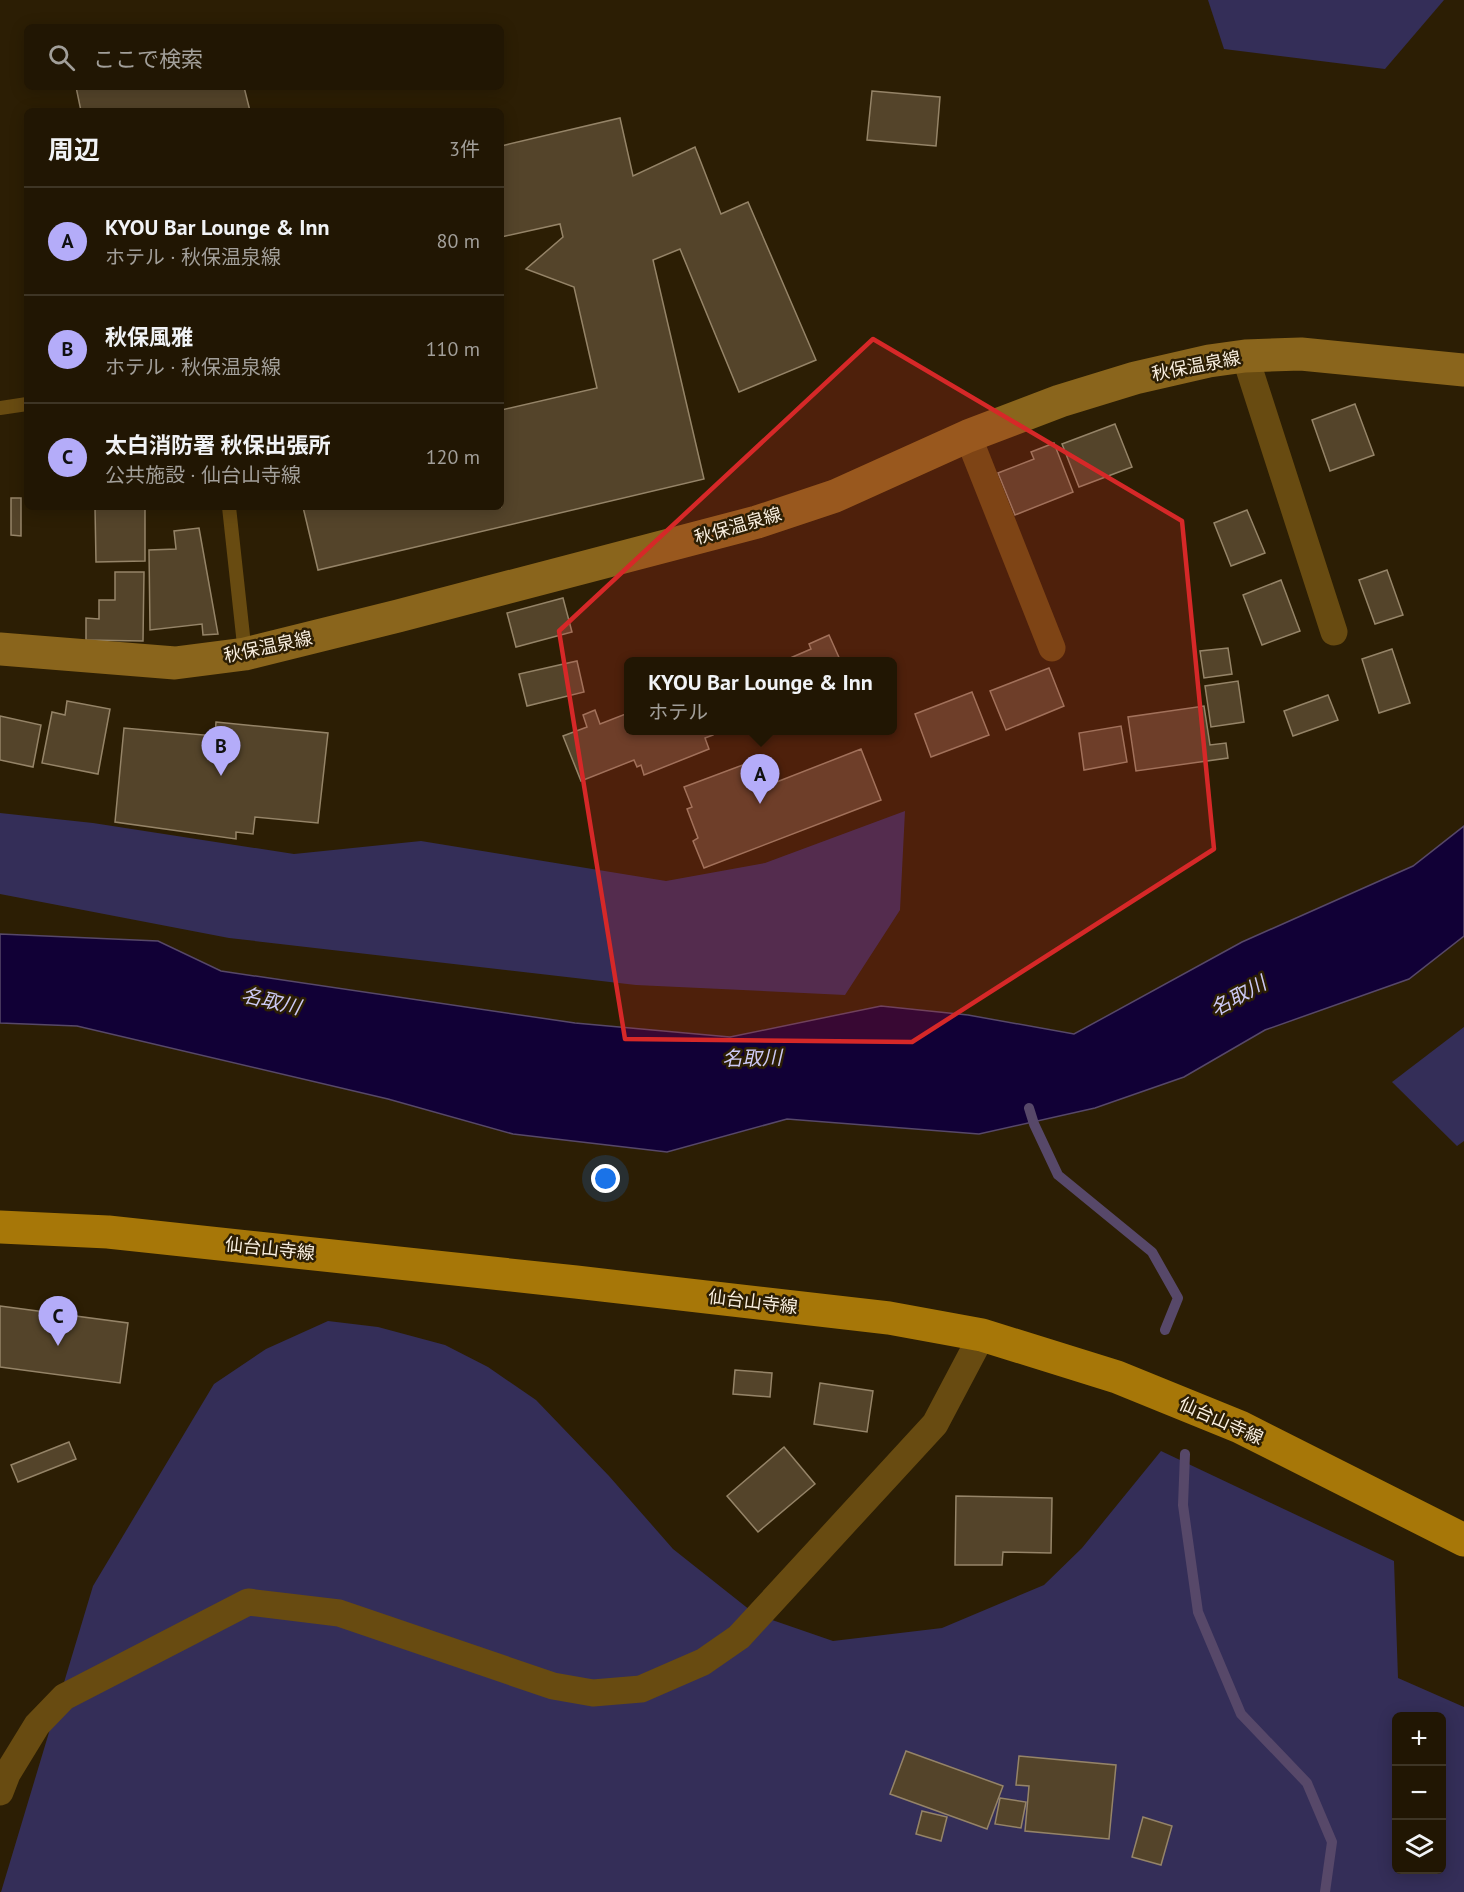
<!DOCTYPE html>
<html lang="ja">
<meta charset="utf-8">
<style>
:root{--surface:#211603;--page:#2d2312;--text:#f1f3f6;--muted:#a29f9a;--line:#3e3525;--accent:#b4acf9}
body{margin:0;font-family:"PT Sans","Noto Sans JP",sans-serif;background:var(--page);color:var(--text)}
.controls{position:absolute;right:18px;bottom:18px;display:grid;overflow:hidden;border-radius:9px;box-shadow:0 3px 15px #0003}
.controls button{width:54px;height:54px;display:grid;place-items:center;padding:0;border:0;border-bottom:2px solid var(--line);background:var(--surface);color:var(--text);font:30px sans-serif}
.you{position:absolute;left:606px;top:1179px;width:21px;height:21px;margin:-15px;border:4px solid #fff;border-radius:50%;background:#1a73e8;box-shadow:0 0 0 9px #1a73e833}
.badge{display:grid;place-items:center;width:39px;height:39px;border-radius:50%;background:var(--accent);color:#111;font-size:20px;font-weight:700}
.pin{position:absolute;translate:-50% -50px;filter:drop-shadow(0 2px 3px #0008)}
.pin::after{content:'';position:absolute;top:32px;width:21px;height:18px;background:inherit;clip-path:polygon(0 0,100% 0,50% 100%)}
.popup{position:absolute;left:624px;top:657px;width:273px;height:78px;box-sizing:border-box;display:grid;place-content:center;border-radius:9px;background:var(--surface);filter:drop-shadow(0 2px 4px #0005);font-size:20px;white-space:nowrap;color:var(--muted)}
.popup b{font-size:22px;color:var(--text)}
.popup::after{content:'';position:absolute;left:50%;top:100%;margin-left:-12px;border:12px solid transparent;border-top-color:var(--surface)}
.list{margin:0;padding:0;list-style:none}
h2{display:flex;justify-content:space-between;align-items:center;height:78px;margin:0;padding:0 24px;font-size:26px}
h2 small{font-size:20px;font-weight:400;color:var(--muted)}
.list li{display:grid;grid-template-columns:39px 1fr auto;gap:18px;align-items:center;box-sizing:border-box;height:108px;padding:0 24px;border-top:2px solid var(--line)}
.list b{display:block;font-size:22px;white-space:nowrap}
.list p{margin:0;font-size:20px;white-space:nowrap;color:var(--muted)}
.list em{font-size:20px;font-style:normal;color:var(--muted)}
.icon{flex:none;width:33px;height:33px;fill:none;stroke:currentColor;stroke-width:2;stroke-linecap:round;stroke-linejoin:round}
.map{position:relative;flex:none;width:1464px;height:1892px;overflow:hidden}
.search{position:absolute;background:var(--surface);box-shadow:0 3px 15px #0003;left:24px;top:24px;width:480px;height:66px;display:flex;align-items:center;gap:15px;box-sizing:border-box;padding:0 21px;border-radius:9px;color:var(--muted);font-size:22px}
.panel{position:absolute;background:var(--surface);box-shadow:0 3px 15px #0003;left:24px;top:108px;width:480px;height:402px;border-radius:9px}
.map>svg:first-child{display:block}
</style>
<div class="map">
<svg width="1464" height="1892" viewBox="0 0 1464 1892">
<rect width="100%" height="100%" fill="#2c1e04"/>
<g fill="#342e58" fill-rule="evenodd">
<path d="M1208,0h236l-59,69 -161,-20z"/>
<path d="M905,811l-5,99 -55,85 -209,-10 -407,-47 -229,-44v-81l93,10 201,31 127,-13 245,40 99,-18z"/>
<path d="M1464,1027v114l-7,5 -65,-64z"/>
<path d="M328,1321l50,6 67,18 43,22 48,33 73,76 64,73 82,65 78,27 109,-13 102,-43 38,-37 79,-97 233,110 4,117 66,29v185h-1463l92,-306 121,-202 52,-35zM1396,1716h46v154h-46z"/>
</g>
<path fill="#110036" stroke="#574869" stroke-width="1.5" d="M1464,826v110l-55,43 -144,51 -81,47 -89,31 -116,26 -192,-15 -120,33 -154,-18 -125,-35 -311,-73 -77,-3v-89l158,7 63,30 354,52 155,14 151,-31 87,9 106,19 168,-92 171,-76z"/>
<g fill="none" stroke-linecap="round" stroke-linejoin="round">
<g stroke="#574869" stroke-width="10">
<path d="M1029,1108l5,16 24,51 94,77 26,46 -13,32"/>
<path d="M1185,1454l-2,51 15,107 43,102 66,69 25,59 -7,50"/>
</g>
</g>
<g fill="#54442a" stroke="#958468" stroke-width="1.5">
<path d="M76,87h168l6,24h-169z"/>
<path d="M872,91l68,6 -4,49 -69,-6z"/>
<path d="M620,118l13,58 62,-29 26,67 27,-12 68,158 -77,32 -59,-143 -27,11 51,219 -386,91 -15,-63h198v-97l96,-22 -23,-101 -48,-18 37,-32 -3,-13 -59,13v-91z"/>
<path d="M1355,404l19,51 -44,16 -18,-51z"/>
<path d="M1115,424l17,43 -53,20 -17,-43z"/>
<path d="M1054,443l19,49 -58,23 -17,-42 36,-14 -3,-7z"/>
<path d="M11,498h10v38l-10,-1z"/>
<path d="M95,507h50v54l-49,1z"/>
<path d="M1247,510l18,43 -34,13 -17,-43z"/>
<path d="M199,528l19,106 -15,1 -1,-11 -52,6 -1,-80 27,-1 -2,-18z"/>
<path d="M1387,570l16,45 -28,9 -16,-44z"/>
<path d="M115,572h29l-1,69 -57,-1v-22l13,1v-19h16z"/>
<path d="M1281,580l19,51 -38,14 -19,-50z"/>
<path d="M563,598l9,34 -56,15 -9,-34z"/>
<path d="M829,635l12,27h-60l30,-13 -2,-5z"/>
<path d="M1228,648l4,26 -28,4 -4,-27z"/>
<path d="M1392,649l18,54 -31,10 -17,-54z"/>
<path d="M577,661l7,31 -57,14 -8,-32z"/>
<path d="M1049,668l15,38 -58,24 -16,-39z"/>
<path d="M1238,681l6,41 -33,5 -6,-41z"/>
<path d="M972,692l17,43 -58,22 -16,-43z"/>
<path d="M1328,695l10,25 -45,16 -9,-25z"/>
<path d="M67,701l43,8 -12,65 -56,-11 10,-51 13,3z"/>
<path d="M1204,706l6,39 16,-2 2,15 -92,13 -8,-54z"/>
<path d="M595,710l5,14 28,-11v17h84l1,5 -8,3 4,11 -65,26 -3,-10 -4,2 -3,-7 -53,21 -18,-45 24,-9 -4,-12z"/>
<path d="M0,716l41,9 -8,42 -33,-7z"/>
<path d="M216,722l112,11 -10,90 -63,-6 -2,17 -17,-2v7l-121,-17 9,-94 91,8z"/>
<path d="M1121,726l6,36 -43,8 -5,-37z"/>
<path d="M861,749l20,51 -177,68 -11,-27 5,-3 -11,-29 5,-2 -8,-20 80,-30 10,26z"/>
<path d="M0,1306l128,17 -8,60 -120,-16z"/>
<path d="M735,1370l37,3 -2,24 -37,-3z"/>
<path d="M820,1383l53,8 -6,41 -53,-8z"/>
<path d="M69,1442l7,17 -58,23 -7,-17z"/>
<path d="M784,1447l31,37 -57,48 -31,-36z"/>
<path d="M956,1496l96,2 -1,55 -48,-1 -1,13h-47z"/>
<path d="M906,1751l97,35 -16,43 -97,-35z"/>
<path d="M1019,1756l97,9 -7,74 -84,-8 4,-45 -13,-1z"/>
<path d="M1000,1798l26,4 -5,26 -26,-4z"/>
<path d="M922,1811l25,6 -6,24 -25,-7z"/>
<path d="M1143,1817l29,9 -11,39 -29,-8z"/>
</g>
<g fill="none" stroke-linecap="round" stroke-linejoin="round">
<g stroke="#684b11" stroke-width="14">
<path d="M0,408l27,-4"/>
<path d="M229,507l16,147"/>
</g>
<g stroke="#684b11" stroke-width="27">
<path d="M1245,356l89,276"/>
<path d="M968,436l84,212"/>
<path d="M0,1792l7,-18 30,-49 27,-28 184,-95 91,11 214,73 40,7 48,-4 62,-27 36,-25 196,-213 47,-89"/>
</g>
<path stroke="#8a651c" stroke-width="33" d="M0,649l175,14 70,-9 153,-38 359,-94 78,-26 133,-60 92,-35 75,-23 74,-17 36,-5 56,-2 163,16"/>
<path stroke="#a77708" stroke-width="33" d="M0,1227l108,5 468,50 313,36 93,17 135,42 123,50 224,113"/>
</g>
<path fill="#d62828" fill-opacity="0.2" stroke="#d62828" stroke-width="4.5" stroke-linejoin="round" d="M873,339l309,182 32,328 -302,193 -287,-3 -66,-408z"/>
<g text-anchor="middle" stroke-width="5" stroke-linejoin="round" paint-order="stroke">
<g font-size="18" fill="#f9efe0" stroke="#2c1e04">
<text transform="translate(1196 366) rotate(-11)" y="6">秋保温泉線</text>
<text transform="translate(738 526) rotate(-16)" y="6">秋保温泉線</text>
<text transform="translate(268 647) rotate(-12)" y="6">秋保温泉線</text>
<text transform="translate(270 1249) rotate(6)" y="6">仙台山寺線</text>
<text transform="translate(753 1302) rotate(7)" y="6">仙台山寺線</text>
<text transform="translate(1221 1421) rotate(24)" y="6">仙台山寺線</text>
</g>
<g font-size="20" font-style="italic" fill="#ccc9f4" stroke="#2c1e04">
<text transform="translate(1238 996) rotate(-29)" y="7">名取川</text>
<text transform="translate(271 1001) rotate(13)" y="7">名取川</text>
<text transform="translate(752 1058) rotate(-1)" y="7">名取川</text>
</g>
</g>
</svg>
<div class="controls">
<button>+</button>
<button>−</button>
<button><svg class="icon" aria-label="layers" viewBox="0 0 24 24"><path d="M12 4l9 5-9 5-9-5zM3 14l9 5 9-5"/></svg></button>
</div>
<div class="you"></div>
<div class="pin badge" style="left:760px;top:804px">A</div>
<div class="popup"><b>KYOU Bar Lounge &amp; Inn</b>ホテル</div>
<div class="pin badge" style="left:221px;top:776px">B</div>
<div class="pin badge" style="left:58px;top:1346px">C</div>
<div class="search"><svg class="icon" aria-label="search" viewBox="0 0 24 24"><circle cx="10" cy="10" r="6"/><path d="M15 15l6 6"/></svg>ここで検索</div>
<section class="panel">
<h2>周辺<small>3件</small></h2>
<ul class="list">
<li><span class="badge">A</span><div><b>KYOU Bar Lounge &amp; Inn</b><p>ホテル · 秋保温泉線</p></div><em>80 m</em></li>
<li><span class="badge">B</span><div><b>秋保風雅</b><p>ホテル · 秋保温泉線</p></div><em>110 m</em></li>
<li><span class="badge">C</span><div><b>太白消防署 秋保出張所</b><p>公共施設 · 仙台山寺線</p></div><em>120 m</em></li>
</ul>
</section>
</div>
